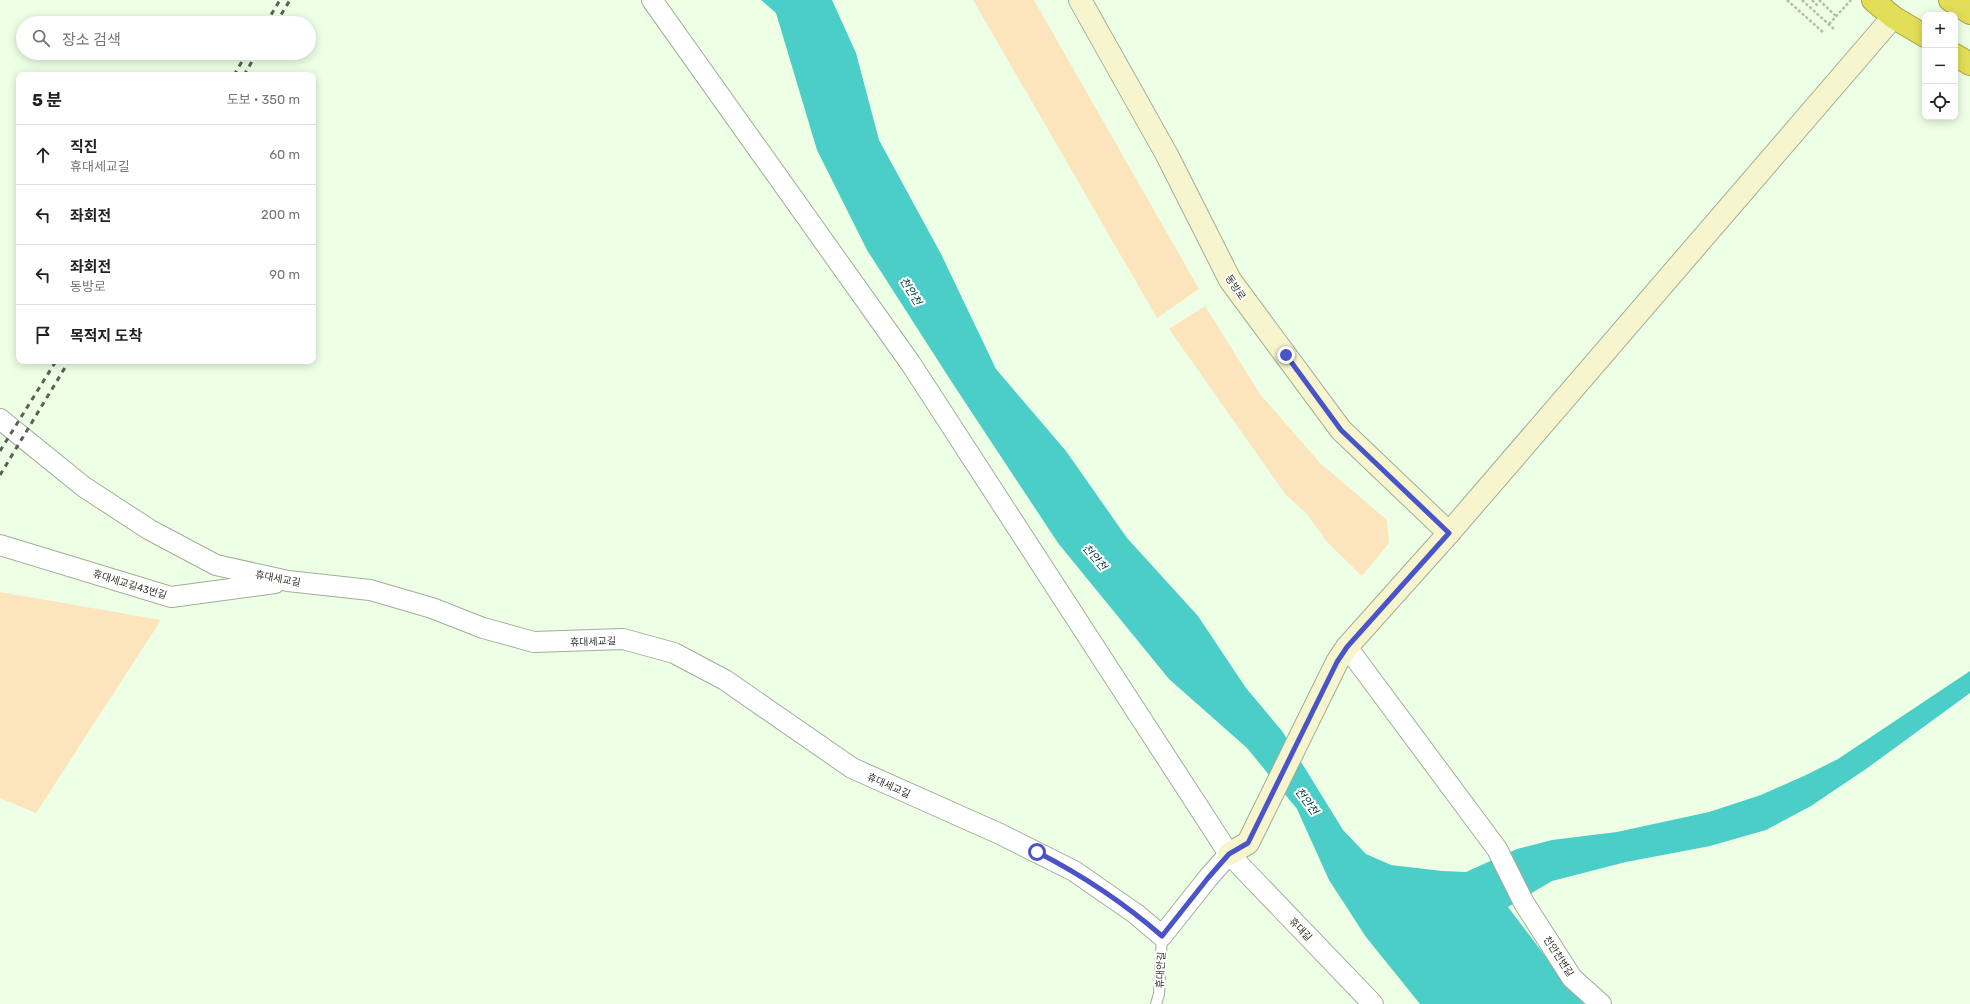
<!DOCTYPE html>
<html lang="ko">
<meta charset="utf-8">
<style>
:root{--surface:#fff;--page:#f6f6f6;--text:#222;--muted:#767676;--line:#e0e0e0}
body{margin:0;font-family:Rubik,"Noto Sans KR",sans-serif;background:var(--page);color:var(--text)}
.controls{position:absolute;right:12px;top:12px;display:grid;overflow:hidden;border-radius:8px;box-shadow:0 2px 10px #0003}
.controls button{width:36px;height:36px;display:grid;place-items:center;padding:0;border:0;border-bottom:1px solid var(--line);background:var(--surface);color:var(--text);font:20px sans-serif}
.stop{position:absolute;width:12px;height:12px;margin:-9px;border:3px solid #4a54c9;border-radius:50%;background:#fff}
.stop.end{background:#4a54c9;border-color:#fff;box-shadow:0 1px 4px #0008}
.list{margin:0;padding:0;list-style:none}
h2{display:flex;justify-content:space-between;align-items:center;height:52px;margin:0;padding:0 16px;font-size:17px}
h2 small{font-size:13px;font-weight:400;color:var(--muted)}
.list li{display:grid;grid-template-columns:26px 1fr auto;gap:12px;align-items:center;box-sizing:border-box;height:60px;padding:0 16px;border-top:1px solid var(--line)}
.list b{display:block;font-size:15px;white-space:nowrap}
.list p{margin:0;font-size:13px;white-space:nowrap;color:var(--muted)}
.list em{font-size:13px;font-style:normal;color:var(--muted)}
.icon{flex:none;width:22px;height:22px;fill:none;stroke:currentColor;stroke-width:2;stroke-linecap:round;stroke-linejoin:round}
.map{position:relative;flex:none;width:1970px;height:1004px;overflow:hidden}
.search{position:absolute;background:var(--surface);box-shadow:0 2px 10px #0003;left:16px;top:16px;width:300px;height:44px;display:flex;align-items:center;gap:10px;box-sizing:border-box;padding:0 14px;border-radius:22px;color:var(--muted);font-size:15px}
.panel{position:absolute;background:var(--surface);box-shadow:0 2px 10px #0003;left:16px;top:72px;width:300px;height:292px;border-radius:8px}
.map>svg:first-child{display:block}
</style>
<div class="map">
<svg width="1970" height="1004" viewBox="0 0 1970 1004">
<rect width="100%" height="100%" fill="#edffe5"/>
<g fill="#fce4bc">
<path d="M973,0h61l165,289 -42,29z"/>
<path d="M1205,306l55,88 60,69 67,57 2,23 -27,33 -35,-34 -20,-28 -21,-19 -117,-166z"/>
<path d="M0,592l161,28 -125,193 -36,-15z"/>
</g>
<path fill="#4bcdc8" d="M761,0h71l24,53 23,87 62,114 55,115 70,82 61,87 71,78 48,72 36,43 61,99 23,24 25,11 51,6 24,1 51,-23 35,-9 65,-8 92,-20 52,-17 45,-20 32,-16 132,-88v22l-104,76 -55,37 -45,24 -56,16 -84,16 -74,19 -44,26 47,62 29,35h-164l-54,-67 -37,-57 -32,-71 -50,-61 -78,-69 -111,-136 -105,-159 -86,-134 -50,-100 -41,-137z"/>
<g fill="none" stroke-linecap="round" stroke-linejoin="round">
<defs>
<path id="lane" d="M1156,1004l3,-10 3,-58"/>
<g id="street">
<path d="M652,0l259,364 318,490 144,150"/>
<path d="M0,419l84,68 66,43 66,35 72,16 82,9 62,18 51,20 51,14 89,-3 51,14 51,27 127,88 148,66 74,37 62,43 26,22 46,-58 21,-24"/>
<path d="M0,545l171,52 104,-14"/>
<path d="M1347,647l150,202 27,54 48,75 29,26"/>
</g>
<g id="secondary">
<path d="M1080,0l87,155 63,125 111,150 108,103"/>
<path d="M1229,854l19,-11 89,-181 10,-15 102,-114 444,-516"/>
</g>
<g id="highway">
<path d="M1873,0l20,17 32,19"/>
<path d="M1950,0l20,13"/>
<path d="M1955,55l15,9"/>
</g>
</defs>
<use href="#lane" stroke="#9faf97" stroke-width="12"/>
<use href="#street" stroke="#9faf97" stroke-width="22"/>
<use href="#secondary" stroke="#9faf97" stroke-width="24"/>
<use href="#highway" stroke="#a3a248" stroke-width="24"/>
<g stroke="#b0bfaa" stroke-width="2.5" stroke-dasharray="3 2" stroke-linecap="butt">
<path d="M1787,0l37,33"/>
<path d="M1802,0l33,30"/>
<path d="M1812,0l7,7"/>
<path d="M1819,0l17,16"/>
<path d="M1829,24l22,-24"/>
</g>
<use href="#lane" stroke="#fff" stroke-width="10"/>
<use href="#street" stroke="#fff" stroke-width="20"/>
<use href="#secondary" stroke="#f6f5cd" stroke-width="22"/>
<use href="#highway" stroke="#e2de58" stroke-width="22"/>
<g stroke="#586154" stroke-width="3" stroke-dasharray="5 5" stroke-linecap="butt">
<path d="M266,23l14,-23"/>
<path d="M276,23l14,-23"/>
<path d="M234,75l13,-22"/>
<path d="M244,75l13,-22"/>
<path d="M0,451l56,-90"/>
<path d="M0,475l69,-114"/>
</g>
</g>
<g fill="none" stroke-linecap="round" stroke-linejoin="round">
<path stroke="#4a54c9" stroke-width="5" d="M1037,852c45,23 87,51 125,84l46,-58 21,-24 19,-11 89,-181 10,-15 102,-114 -108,-103 -55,-75"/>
</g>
<g text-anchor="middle" stroke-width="4" stroke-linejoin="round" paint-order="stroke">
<g font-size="10" fill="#2d332a" stroke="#fff">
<text transform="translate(1236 287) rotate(56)" y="4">동방로</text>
<text transform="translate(278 578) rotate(11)" y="4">휴대세교길</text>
<text transform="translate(130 584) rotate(17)" y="4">휴대세교길43번길</text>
<text transform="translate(593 641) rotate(-2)" y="4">휴대세교길</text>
<text transform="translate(889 785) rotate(24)" y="4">휴대세교길</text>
<text transform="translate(1301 929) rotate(46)" y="4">휴대길</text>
<text transform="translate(1559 956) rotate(57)" y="4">천안천변길</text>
<text transform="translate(1160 970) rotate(-87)" y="4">휴대안길</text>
</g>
<g font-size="11" font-style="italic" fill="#01403d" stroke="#fff">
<text transform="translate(911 291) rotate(58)" y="4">천안천</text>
<text transform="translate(1095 557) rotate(49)" y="4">천안천</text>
<text transform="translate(1307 801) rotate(53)" y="4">천안천</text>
</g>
</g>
</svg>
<div class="controls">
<button>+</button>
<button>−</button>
<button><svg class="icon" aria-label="locate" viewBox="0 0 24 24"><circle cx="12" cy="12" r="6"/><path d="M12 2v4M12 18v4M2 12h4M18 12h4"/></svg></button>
</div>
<div class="stop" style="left:1037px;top:852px"></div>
<div class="stop end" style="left:1286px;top:355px"></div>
<div class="search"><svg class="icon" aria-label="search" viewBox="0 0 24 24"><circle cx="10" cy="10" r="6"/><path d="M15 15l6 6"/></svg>장소 검색</div>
<section class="panel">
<h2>5 분<small>도보 · 350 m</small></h2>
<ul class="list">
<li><svg class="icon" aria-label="ahead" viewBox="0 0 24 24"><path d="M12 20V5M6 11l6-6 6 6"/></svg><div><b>직진</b><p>휴대세교길</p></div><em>60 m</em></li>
<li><svg class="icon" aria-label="left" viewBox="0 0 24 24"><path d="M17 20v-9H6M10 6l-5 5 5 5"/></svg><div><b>좌회전</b></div><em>200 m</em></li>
<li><svg class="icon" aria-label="left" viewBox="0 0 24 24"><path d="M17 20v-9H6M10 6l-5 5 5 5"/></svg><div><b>좌회전</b><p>동방로</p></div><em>90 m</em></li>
<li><svg class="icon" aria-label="arrive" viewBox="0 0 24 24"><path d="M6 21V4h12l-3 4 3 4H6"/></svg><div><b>목적지 도착</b></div></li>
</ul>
</section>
</div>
